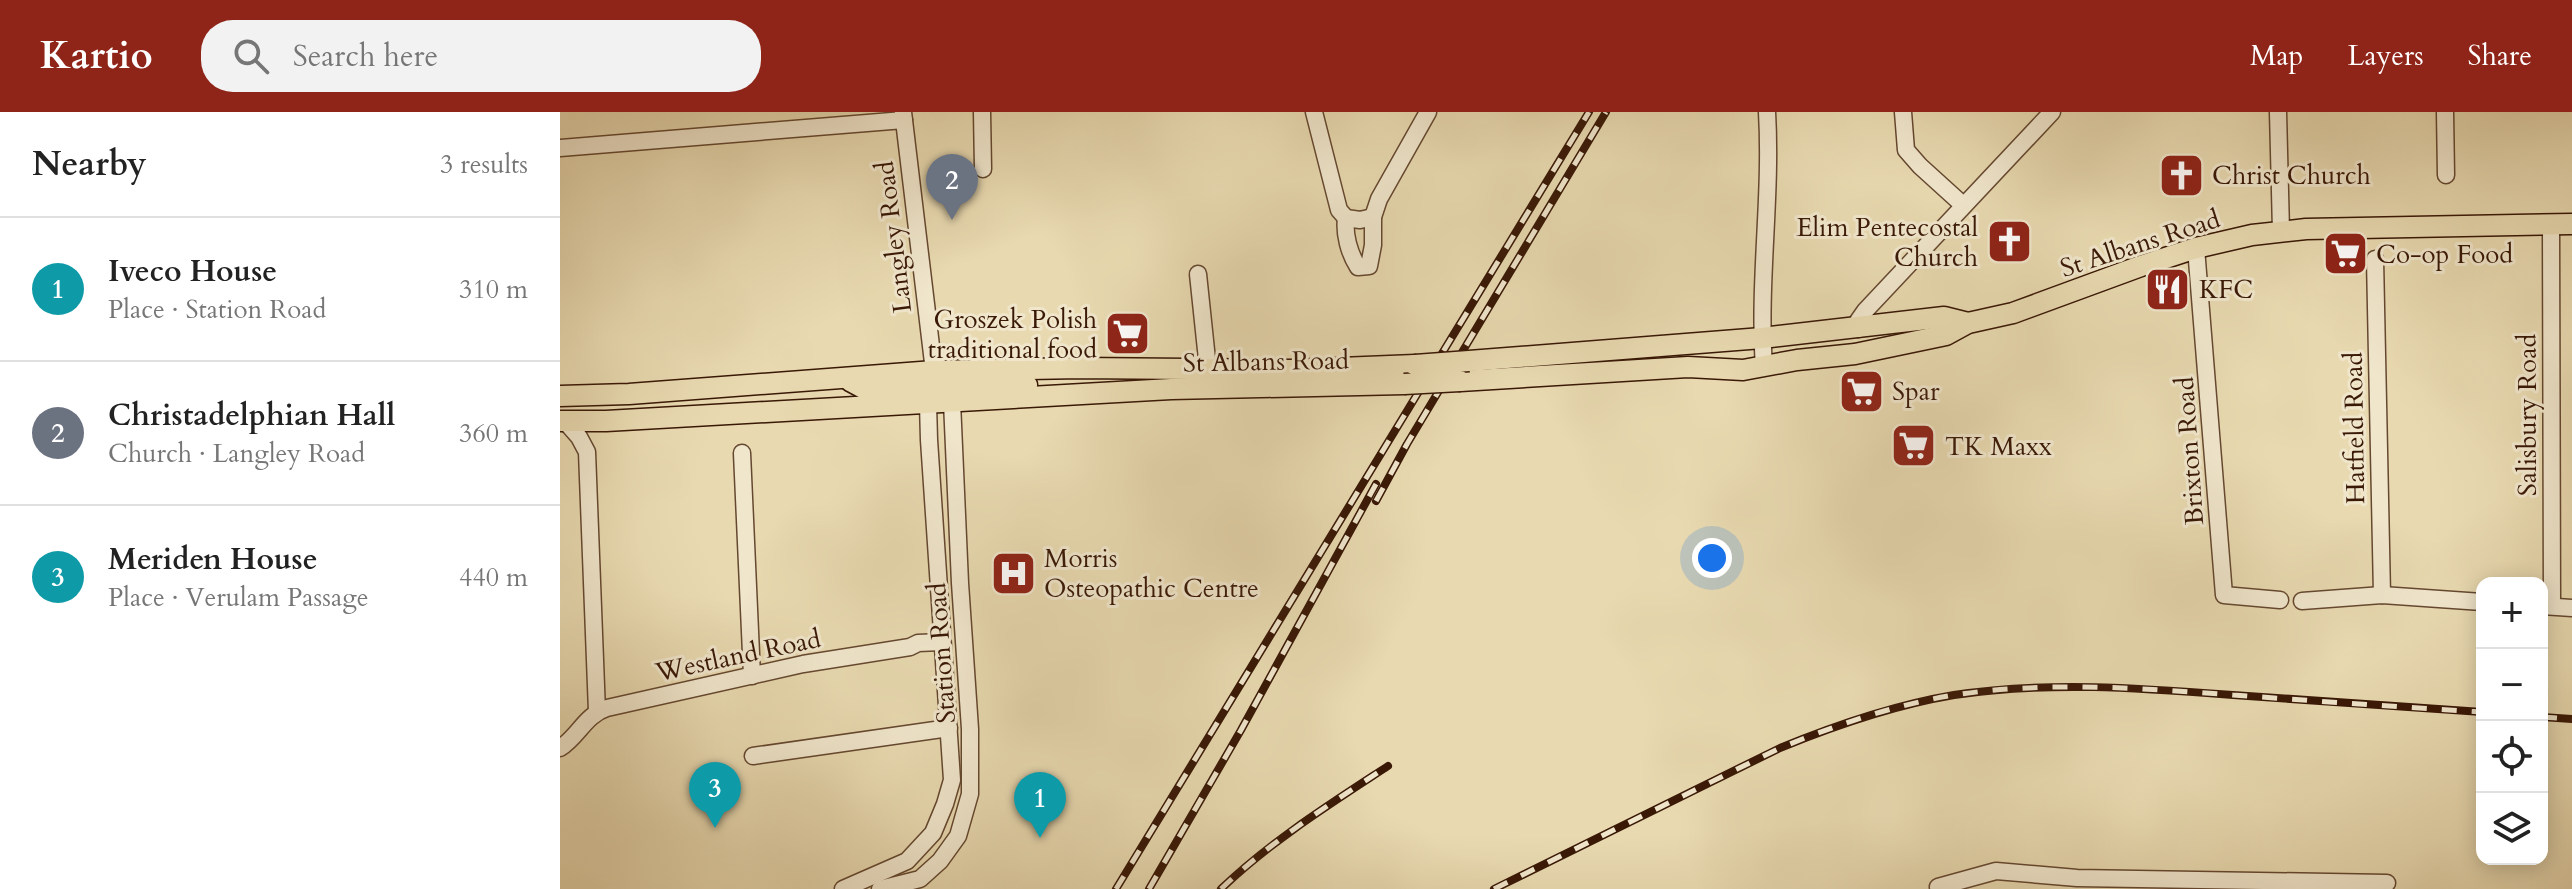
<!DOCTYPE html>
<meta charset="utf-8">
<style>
:root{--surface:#fff;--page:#f2f2f2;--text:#222;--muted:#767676;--line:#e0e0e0;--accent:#8f2418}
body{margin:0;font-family:Cardo,serif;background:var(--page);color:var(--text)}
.controls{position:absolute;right:24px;bottom:24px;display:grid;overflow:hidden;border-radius:16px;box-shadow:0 4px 20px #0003}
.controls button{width:72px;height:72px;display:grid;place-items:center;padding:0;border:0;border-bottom:2px solid var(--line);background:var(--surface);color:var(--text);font:40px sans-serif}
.you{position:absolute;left:1152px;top:446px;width:28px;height:28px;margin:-20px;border:6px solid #fff;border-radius:50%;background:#1a73e8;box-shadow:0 0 0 12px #1a73e833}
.badge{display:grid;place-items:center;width:52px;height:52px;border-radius:50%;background:var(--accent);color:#fff;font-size:26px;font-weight:700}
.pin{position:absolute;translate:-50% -66px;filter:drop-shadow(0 2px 4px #0008)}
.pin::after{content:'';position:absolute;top:42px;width:28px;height:24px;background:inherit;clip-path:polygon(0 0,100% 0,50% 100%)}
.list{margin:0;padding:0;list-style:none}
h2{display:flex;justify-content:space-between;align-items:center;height:104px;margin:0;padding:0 32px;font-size:34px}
h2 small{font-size:26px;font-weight:400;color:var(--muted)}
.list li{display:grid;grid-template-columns:52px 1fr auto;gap:24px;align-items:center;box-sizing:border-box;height:144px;padding:0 32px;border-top:2px solid var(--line)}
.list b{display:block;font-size:30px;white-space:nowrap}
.list p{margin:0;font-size:26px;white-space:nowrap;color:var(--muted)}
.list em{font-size:26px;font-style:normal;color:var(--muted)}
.icon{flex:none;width:44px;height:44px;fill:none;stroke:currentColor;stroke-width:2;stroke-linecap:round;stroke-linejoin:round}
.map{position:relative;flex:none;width:2012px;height:777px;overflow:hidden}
header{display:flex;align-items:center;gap:48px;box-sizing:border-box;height:112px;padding:0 40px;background:var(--accent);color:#fff}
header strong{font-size:38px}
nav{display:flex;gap:44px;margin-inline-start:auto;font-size:28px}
.search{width:560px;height:72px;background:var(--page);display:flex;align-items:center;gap:20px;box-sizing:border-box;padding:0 28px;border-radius:32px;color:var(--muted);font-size:30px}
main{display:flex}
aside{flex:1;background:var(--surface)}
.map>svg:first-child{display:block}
</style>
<header>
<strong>Kartio</strong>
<div class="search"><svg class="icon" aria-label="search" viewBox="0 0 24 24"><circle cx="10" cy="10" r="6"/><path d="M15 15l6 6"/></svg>Search here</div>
<nav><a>Map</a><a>Layers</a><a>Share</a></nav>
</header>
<main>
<aside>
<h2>Nearby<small>3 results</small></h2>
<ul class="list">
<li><span class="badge" style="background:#0f9aa8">1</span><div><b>Iveco House</b><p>Place · Station Road</p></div><em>310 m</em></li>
<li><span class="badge" style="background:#6b7280">2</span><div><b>Christadelphian Hall</b><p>Church · Langley Road</p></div><em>360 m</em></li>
<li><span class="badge" style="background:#0f9aa8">3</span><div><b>Meriden House</b><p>Place · Verulam Passage</p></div><em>440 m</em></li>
</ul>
</aside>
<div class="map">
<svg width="2012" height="777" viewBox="0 0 2012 777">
<rect width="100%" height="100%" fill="#e8d9b0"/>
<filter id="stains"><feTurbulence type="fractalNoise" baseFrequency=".0025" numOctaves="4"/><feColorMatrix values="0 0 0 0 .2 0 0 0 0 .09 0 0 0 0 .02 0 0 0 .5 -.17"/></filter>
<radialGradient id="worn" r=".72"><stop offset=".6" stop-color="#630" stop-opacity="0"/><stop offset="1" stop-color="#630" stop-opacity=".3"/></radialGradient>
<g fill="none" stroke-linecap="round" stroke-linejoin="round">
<defs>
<g id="minor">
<path d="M422,0l1,57"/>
<path d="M754,0l25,98 7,8 14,2 13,-3"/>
<path d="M1343,0l3,38 14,16 43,39"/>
<path d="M1718,0l3,119"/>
<path d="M1885,0l1,63"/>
<path d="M0,36l344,-28"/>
<path d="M786,106c-2,16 3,35 12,49l11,-1 4,-21v-28l6,-18 49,-87"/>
<path d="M1991,113l1,381"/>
<path d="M1636,136l28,347 56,5"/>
<path d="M1815,147l7,336"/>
<path d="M638,162l10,95"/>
<path d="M1298,217v-8l7,-10 187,-199"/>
<path d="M1204,255c-6,-86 8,-170 3,-255"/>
<path d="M5,309l14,16 8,15 10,260"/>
<path d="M182,341l10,223"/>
<path d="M1742,489l80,-6 100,7"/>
<path d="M1982,494l30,2"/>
<path d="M0,636c18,-11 25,-33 47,-40l196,-44 107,-17 8,-4 23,-1"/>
<path d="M193,644l196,-28"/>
<path d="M1378,775l58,-16 81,7 310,5"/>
<path d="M283,777l64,-28 26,-28 12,-29 7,-24 -23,-340 -1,-36 6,-33 -31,-259"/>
<path d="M320,777l40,-10 20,-18 18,-25 12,-42v-65l-10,-146 -8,-181 -5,-9"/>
</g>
<g id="major">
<path d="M909,249l293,-23 182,-21 24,6"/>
<path d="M290,269l15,8 98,-2 54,-5 10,3"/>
<path d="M900,269l228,-14 55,3 54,-10 58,-6 91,-19 22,-12 45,-10 128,-47 55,-18 56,-13 54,-6 266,-5"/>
<path d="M0,284l69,-2 305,-23 146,-3 210,2 125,-5"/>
<path d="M0,309h46l565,-32 233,-5"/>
</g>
</defs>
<use href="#minor" stroke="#654830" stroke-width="19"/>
<use href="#major" stroke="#391806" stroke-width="23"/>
<use href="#minor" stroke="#f0e6cc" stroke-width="16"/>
<use href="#major" stroke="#e8d9b0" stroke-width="20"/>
<defs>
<g id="rail">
<path d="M816,389l31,-57 199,-332"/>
<path d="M1982,605l30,2"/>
<path d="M556,777l473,-777"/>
<path d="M589,777l92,-159 135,-246"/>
<path d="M661,777c50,-48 109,-85 167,-123"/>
<path d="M934,777l286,-141c56,-23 114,-43 174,-53 93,-14 186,-7 279,0 83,6 166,12 249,17"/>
</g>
</defs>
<use href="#rail" stroke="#391806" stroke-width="8"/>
<use href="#rail" stroke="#f0e6cc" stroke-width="5" stroke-dasharray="15" stroke-linecap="butt"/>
<defs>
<g id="major-bridge">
<path d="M855,253l54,-4"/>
<path d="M844,272l56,-3"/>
</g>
</defs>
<use href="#major-bridge" stroke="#391806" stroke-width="23" stroke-linecap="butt"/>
<use href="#major-bridge" stroke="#e8d9b0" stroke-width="20"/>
</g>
<defs>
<symbol id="church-square" viewBox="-11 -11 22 22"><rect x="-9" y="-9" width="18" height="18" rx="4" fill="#8f2418" stroke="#f0e6cc"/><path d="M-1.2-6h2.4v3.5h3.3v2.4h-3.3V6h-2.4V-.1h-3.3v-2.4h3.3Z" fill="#fff"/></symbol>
<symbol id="supermarket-square" viewBox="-11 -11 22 22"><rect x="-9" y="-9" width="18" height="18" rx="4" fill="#8f2418" stroke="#f0e6cc"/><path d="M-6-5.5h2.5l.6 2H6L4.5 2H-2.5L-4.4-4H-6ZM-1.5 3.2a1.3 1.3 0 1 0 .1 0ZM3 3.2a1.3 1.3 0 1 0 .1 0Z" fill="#fff"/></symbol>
<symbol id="restaurant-square" viewBox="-11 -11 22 22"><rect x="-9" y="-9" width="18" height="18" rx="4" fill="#8f2418" stroke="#f0e6cc"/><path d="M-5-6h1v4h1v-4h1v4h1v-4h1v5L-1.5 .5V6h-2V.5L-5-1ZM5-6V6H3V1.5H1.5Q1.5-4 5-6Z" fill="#fff"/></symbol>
<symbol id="hospital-square" viewBox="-11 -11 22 22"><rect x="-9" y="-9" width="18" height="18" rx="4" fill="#8f2418" stroke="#f0e6cc"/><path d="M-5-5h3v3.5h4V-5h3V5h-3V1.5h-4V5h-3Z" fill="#fff"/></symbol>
</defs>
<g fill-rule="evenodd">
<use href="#church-square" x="1596" y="38" width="51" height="51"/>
<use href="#church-square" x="1424" y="104" width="51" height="51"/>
<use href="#supermarket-square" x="1760" y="116" width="51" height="51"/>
<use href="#restaurant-square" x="1582" y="152" width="51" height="51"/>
<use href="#supermarket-square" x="542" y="196" width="51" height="51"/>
<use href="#supermarket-square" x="1276" y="254" width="51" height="51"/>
<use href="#supermarket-square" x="1328" y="308" width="51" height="51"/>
<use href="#hospital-square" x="428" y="436" width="51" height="51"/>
</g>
<g text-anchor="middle" stroke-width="6" stroke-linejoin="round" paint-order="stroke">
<g font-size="26" fill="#391806" stroke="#f0e6cc" text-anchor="start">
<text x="1652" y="72">Christ Church</text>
<text x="1418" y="124" text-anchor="end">Elim Pentecostal<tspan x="1418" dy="30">Church</tspan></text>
<text x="1816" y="151">Co-op Food</text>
<text x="1639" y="186">KFC</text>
<text x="537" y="216" text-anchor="end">Groszek Polish<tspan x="537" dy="30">traditional food</tspan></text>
<text x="1332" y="288">Spar</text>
<text x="1385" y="343">TK Maxx</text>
<text x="484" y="455">Morris<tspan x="484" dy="30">Osteopathic Centre</tspan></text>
</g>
<g font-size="26" fill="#391806" stroke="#f0e6cc">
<text transform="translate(333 125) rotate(-97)" y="9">Langley Road</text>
<text transform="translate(1580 131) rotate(-18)" y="9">St Albans Road</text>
<text transform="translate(706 249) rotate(-1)" y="9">St Albans Road</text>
<text transform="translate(1967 303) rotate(-90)" y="9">Salisbury Road</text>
<text transform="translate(1794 316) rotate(-91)" y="9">Hatfield Road</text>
<text transform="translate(1629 339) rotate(-94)" y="9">Brixton Road</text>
<text transform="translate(381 541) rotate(-94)" y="9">Station Road</text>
<text transform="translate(178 543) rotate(-12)" y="9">Westland Road</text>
</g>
</g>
<rect width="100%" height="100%" filter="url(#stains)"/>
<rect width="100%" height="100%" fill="url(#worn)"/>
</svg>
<div class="controls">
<button>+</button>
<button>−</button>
<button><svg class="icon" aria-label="locate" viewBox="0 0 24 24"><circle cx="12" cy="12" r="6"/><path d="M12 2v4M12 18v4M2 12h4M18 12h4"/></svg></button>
<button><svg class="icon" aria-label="layers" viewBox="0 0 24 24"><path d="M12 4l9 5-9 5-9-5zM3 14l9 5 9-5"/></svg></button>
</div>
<div class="you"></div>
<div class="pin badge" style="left:480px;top:726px;background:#0f9aa8">1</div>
<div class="pin badge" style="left:392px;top:108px;background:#6b7280">2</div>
<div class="pin badge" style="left:155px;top:716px;background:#0f9aa8">3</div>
</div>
</main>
